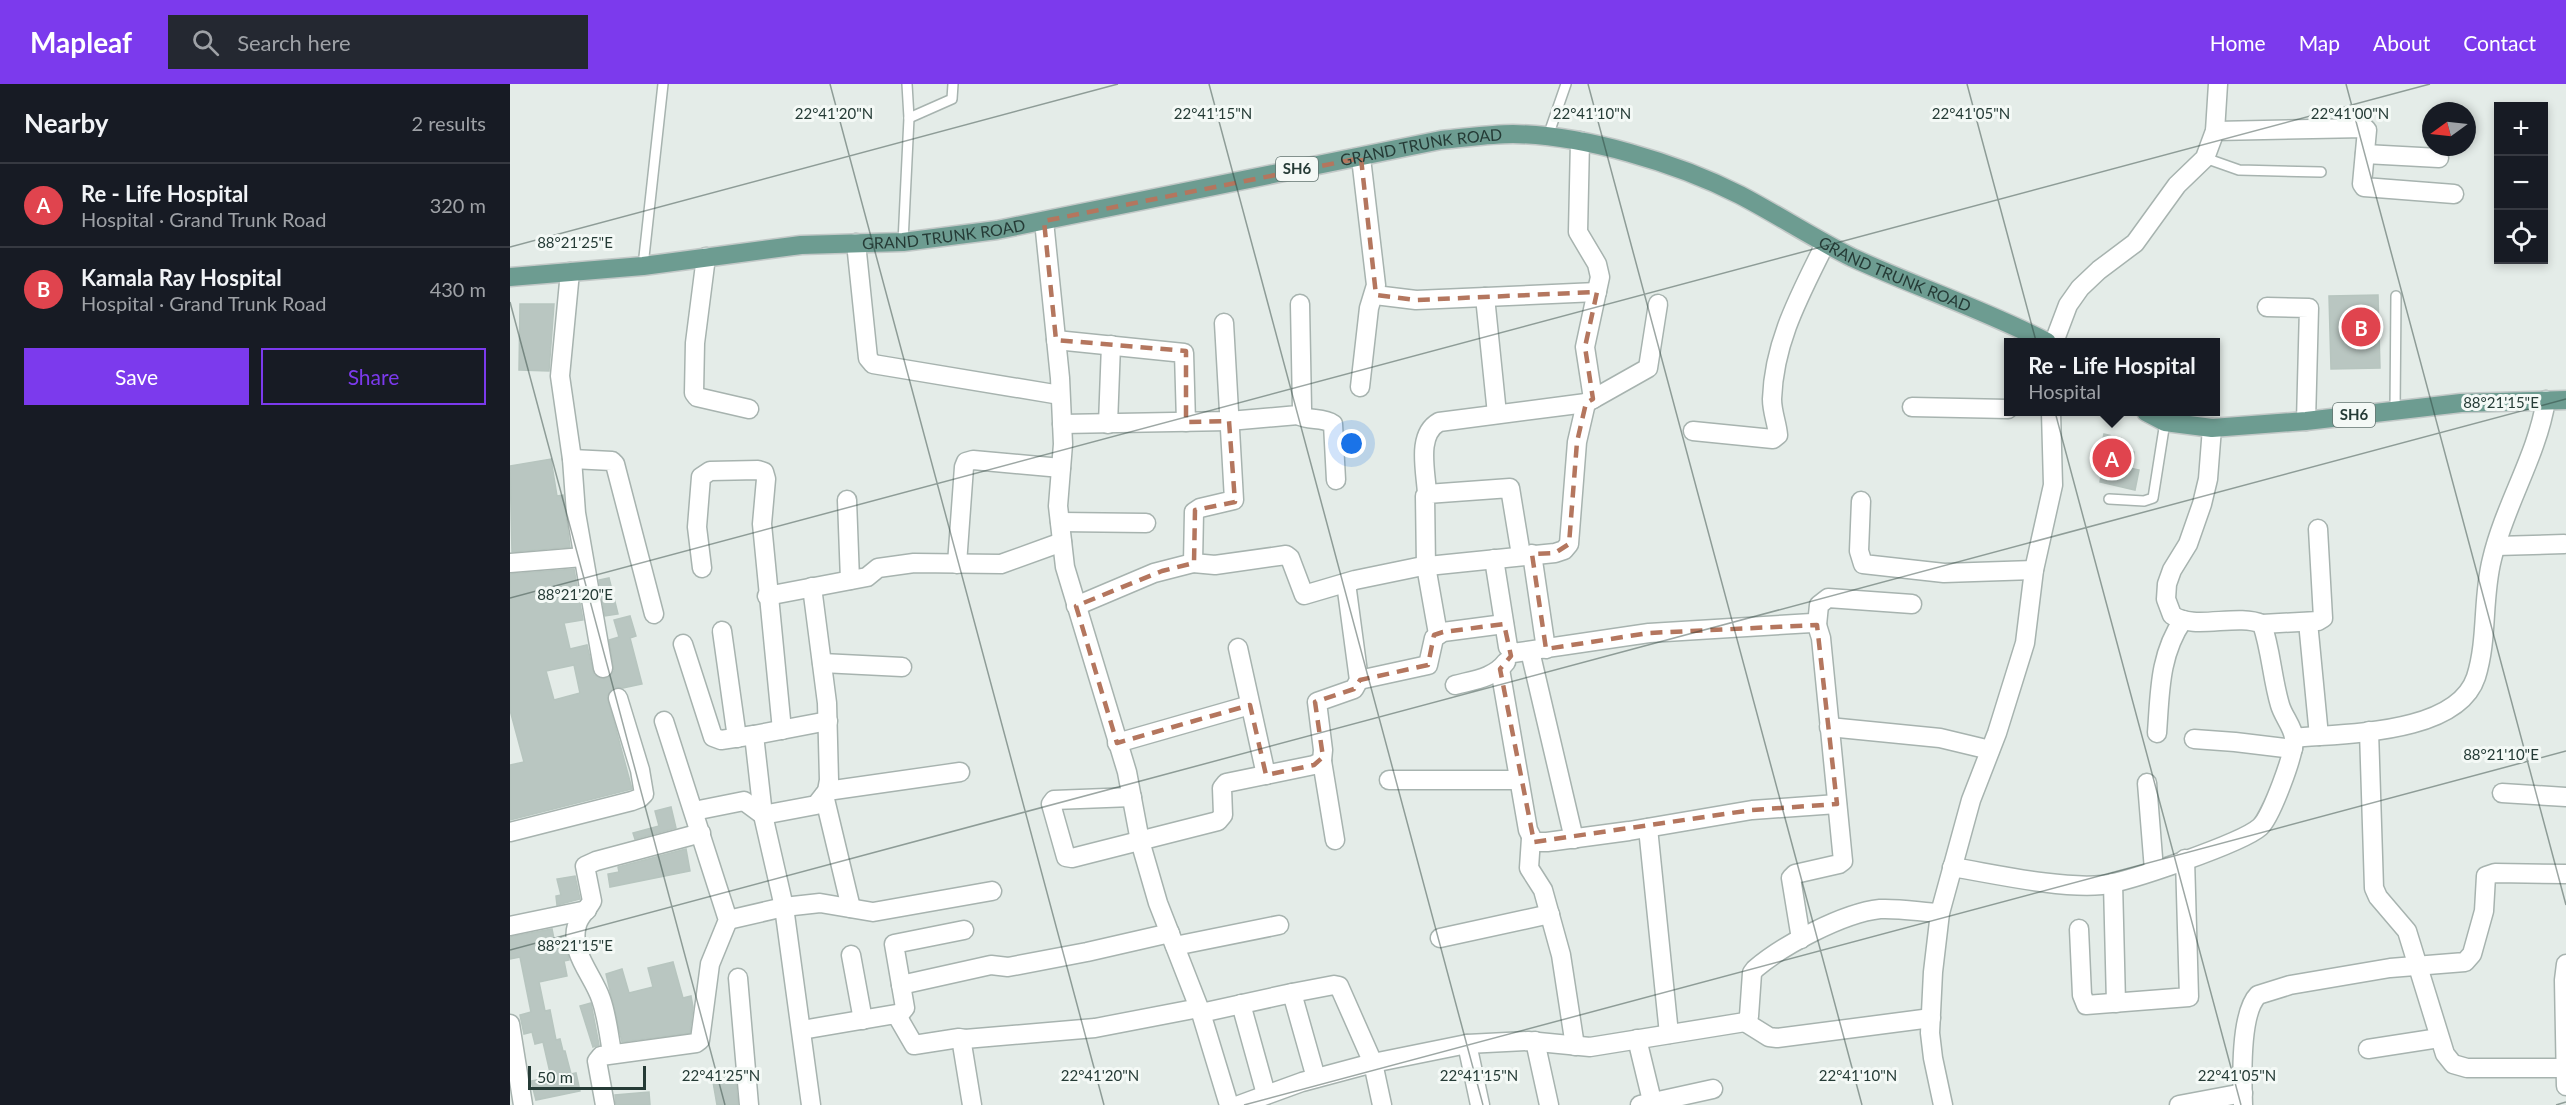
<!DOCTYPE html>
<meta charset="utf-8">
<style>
:root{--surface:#171b24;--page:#242831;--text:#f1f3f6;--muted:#9ea1a6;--line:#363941;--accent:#7c3aed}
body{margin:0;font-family:Lato,sans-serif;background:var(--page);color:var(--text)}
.controls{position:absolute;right:18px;top:18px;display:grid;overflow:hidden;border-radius:0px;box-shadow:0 3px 9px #0003}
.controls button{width:54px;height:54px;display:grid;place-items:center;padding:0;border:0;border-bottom:2px solid var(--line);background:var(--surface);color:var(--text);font:30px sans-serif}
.compass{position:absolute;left:1912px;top:18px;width:54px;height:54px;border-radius:50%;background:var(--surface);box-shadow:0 3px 9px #0003;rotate:255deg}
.scale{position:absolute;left:18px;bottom:15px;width:118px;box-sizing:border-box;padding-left:6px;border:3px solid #253b36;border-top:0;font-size:16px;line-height:21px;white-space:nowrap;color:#253b36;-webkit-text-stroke:4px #f4f9f6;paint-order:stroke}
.you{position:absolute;left:842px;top:360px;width:21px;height:21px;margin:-15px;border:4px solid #fff;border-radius:50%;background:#1a73e8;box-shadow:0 0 0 9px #1a73e833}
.badge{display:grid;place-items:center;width:39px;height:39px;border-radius:50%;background:var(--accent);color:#fff;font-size:20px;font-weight:700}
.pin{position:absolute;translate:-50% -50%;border:3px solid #fff;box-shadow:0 2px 6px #0006}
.popup{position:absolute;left:1494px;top:254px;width:216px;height:78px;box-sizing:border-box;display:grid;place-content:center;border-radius:0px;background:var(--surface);filter:drop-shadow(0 2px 4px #0005);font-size:20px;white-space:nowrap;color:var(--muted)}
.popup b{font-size:22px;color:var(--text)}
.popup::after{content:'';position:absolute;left:50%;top:100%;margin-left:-12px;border:12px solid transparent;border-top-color:var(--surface)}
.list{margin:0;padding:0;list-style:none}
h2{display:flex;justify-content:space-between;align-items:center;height:78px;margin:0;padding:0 24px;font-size:26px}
h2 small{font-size:20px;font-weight:400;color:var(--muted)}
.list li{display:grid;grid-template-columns:39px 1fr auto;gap:18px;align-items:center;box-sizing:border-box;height:84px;padding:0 24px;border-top:2px solid var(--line)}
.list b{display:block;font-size:22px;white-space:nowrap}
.list p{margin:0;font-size:20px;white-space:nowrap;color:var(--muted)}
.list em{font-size:20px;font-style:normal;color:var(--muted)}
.actions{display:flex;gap:12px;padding:18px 24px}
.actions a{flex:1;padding:14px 0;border:2px solid var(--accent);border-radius:0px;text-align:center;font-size:21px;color:var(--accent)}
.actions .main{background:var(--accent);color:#fff}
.icon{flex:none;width:33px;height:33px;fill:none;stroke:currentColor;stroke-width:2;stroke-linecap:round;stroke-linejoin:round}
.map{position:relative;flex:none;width:2056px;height:1021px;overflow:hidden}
header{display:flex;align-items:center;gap:36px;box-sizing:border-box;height:84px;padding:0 30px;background:var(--accent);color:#fff}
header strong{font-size:28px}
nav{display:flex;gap:33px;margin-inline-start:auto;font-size:21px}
.search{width:420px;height:54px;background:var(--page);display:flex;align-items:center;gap:15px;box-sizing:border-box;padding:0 21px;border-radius:0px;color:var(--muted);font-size:22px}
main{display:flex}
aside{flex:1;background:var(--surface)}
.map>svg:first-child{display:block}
</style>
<header>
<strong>Mapleaf</strong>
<div class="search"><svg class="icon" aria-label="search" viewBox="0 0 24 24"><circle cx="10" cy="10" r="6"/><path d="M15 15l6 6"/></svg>Search here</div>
<nav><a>Home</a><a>Map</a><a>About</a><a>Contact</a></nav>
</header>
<main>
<aside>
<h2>Nearby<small>2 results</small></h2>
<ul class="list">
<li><span class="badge" style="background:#e0444e">A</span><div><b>Re - Life Hospital</b><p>Hospital · Grand Trunk Road</p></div><em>320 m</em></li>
<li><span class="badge" style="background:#e0444e">B</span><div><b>Kamala Ray Hospital</b><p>Hospital · Grand Trunk Road</p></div><em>430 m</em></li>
</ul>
<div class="actions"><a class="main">Save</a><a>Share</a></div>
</aside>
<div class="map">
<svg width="2056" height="1021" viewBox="0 0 2056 1021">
<rect width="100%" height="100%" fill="#e4ece8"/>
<g fill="#b9c6c1" stroke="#b7c5bf" stroke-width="1.5" fill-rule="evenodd">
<path d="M1868,211l2,73 -49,1 -2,-73z"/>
<path d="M10,220h34l-5,67 -30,-1z"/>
<path d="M1594,350l17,4 -3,10 16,4 -4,16 9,2 -4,20 -35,-8 2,-12 -6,-1z"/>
<path d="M41,375l6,37 6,-1 7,52 -58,5 -2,-86z"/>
<path d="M64,485l9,51 -19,3 6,26 17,-4 7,30 11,4 9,-8 -5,-31 10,-3 -5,-17 16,-4 6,20 -6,2 12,46 -19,4 -9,-1 -7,9 25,93 -122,31v-55l14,-3 -14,-52v-136zM64,581l6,28 -26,7 -8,-29z"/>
<path d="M99,494l9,36 -13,2 -6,-36z"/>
<path d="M161,723l5,21 -41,11 -2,-6 26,-7 -4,-15z"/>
<path d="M176,765l4,22 -80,16 -2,-13 11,-2 -1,-5z"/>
<path d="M65,792l5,23 -23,6 -1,-9 5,-1 -4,-16z"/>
<path d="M42,845l2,10 10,-2 5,23 -5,1 3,15 -28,6 6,29 5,-1 6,30 4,-1 3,12h2l6,23 5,-1 4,18 -44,9 -5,-19 20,-4 -8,-35 -8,2 -3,-12 -8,2 -4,-19 11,-3 -11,-55 -10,2v-22z"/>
<path d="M163,878l10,36 8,-2 2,11 -3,26 -68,9 -16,-68 16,-5 7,24 24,-6 -5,-19z"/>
<path d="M81,919l8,42 -6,2 -13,-41z"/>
<path d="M225,988l3,33h-21l-5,-29z"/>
<path d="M139,1008l1,13h-34l-1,-10z"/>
</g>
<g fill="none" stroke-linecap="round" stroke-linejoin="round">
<defs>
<g id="service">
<path d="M399,34l43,-19 1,-15"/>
<path d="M1038,52l18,-52"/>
<path d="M1695,74l34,12 82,2"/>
<path d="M393,158l6,-124 -2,-34"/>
<path d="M133,182l20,-182"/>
<path d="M1885,327l1,-115"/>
<path d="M1599,415l35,2 9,-3 12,-76"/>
</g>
<g id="minor">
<path d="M1705,47l150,-3 2,2 -5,54 2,3 90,7"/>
<path d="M1855,70l74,4"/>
<path d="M346,159l12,115 5,6 187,31"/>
<path d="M196,173l-11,86 -1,50 3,4 52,12"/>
<path d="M60,188l-10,104 12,83 4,54 27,155"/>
<path d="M865,211l41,5 181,-8"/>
<path d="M975,213l12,117"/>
<path d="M1757,223l42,1 -3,113"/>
<path d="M546,256l128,13 2,69"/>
<path d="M1544,258l14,-37 12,-17 19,-18 36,-27 42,-58 28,-27 10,-27 3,-47"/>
<path d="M850,303l9,-79 7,-23 -15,-127"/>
<path d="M1083,315l55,-31 10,-64"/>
<path d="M1402,323l96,2"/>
<path d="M788,331c11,6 25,2 35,9l3,56"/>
<path d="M552,340l167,-3 69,-6 4,-6 -2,-105"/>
<path d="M598,340l3,-79"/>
<path d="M1183,347l80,8 5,-4c-1,-12 -6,-23 -6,-36 2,-58 28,-104 53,-155"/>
<path d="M62,375l40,2 3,3 39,150"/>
<path d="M917,410c-1,-23 -11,-59 12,-72l147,-19 7,-4 -8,-52 15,-70 -3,-13 -19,-32 2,-91"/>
<path d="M337,416l3,80"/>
<path d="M1351,417l-2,50 4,13 81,9 90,-3"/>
<path d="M550,438l86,1"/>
<path d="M1986,462l68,-2"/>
<path d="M1022,470l14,95"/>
<path d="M984,475l14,88 5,6 136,-20 163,-10 5,2 4,13 22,223 -4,3 -44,10 -4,4 10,61"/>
<path d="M0,479l73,-6"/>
<path d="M683,479l22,2 71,-10 4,3 14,37 51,-15 63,-13 137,-14 9,-3 5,-6 8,-102 9,-39"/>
<path d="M447,480l7,-97 2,-5 7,-2 88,8"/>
<path d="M192,484l-5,-41 4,-50 9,-6 48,-1 6,2 2,7 -4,45 20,206"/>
<path d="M257,512l100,-19 11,-9 36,-5 87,1 61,-22"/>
<path d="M566,522l78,-33 39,-10 1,-51 6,-4 34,-8 -10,-177"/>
<path d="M1798,538l11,114"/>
<path d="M1752,540l56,-3 5,-3 -5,-89"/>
<path d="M1307,541l2,-20 9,-7 84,6"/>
<path d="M212,547l15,107"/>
<path d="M928,550l-12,-68 -1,-70 2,-2 83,-6 11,67"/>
<path d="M173,560l30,93 8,3 33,-5"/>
<path d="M728,564l28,127"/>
<path d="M1020,567l44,188"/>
<path d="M312,579l80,4"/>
<path d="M990,585l28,161 6,12h13l82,-11 123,-21 85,-6"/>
<path d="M849,596l69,-15 6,-27 9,-6 61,-8"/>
<path d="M945,601c19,-5 39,-7 51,-23"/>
<path d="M1319,643l111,11 50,12"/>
<path d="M1859,647l5,157 4,9 29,34 38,123 8,10 14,4h98"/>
<path d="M1647,649c3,-40 2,-78 26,-113"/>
<path d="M1784,654c49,-5 163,-3 182,-61 12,-38 6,-79 16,-118 13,-55 45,-103 54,-159"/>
<path d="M1684,655l41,3 58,7"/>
<path d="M607,659l133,-38"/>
<path d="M812,677l13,79"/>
<path d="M879,696h130"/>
<path d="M1637,699l7,87"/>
<path d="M317,707l133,-19"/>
<path d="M1992,709l64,4"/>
<path d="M314,711l27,113"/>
<path d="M622,713l-78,3 -3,4 15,53 6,1 146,-37 5,-6 -1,-27 4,-5 88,-18 8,-4 1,-11 -6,-48 37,-13 5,-9 -13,-97"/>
<path d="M184,727l50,-10 19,14 53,-10 11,-14 2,-11 -2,-77 -15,-116"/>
<path d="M1138,744l21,206"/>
<path d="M0,748l122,-31 8,-3 4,-4 -4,-24 -22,-72"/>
<path d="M1021,754l-2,30 14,22 18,65 14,91"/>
<path d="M1442,783c43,7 108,22 150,18 26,-3 140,-42 158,-58 11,-10 35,-74 34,-89 -1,-11 -11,-22 -14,-33 -8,-27 -9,-55 -18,-81 -25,-11 -69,7 -90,-9l-6,-16 1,-15 5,-14 16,-26 14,-40 6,-25 4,-51"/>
<path d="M1603,799l3,120"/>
<path d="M218,836l56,-13 36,-4 53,9 119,-21"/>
<path d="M0,842l77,-16"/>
<path d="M1569,845l3,66 4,10 103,-8 -4,-138"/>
<path d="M930,854l110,-24"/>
<path d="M665,862l104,-21"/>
<path d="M341,871l12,65"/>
<path d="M228,894l11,127"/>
<path d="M391,901l90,-20 17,2 79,-15 83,-19"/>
<path d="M782,909l42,-8 5,1 34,77 9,42"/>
<path d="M731,920l25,90"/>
<path d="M691,929l91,-20 24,85"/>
<path d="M389,931l6,-7 -11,-64 70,-14"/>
<path d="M1235,938l24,15 8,1 154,-20"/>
<path d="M0,940l13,81"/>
<path d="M292,946l94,-16 18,31 45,-7 6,1"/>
<path d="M1127,955l16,66"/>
<path d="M1025,957l14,64"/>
<path d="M957,960l13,61"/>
<path d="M1858,965l71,-11"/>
<path d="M102,969c-3,-18 -5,-37 -11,-54 -8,-24 -32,-47 -24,-74 2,-9 11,-16 15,-24l-7,-35 11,-5 105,-28"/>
<path d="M95,1021l-8,-44 4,-5 95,-13 4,-3 10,-76 18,-44 -64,-199"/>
<path d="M301,1021l-27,-198 -21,-92 -9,-80 74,-14"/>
<path d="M462,1021l-10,-61 3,-5 130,-11 104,-20"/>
<path d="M729,1021l63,-23 71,-19 94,-19 61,-3 62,6 155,-25 4,-6 3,-43 3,-4c28,-24 88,-56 125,-60 19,-1 41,3 60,4"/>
<path d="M1130,1021l73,-16"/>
<path d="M1669,1021l64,-12"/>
<path d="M1733,1021c-1,-26 -3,-92 15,-110l32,-10 100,-17 75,-6 7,-8 12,-43 2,-35 9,-3 71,1"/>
</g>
<g id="tertiary">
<path d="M534,137l16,157 3,66 -5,62 7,61 62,205 13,69 18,62 43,110 28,92"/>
<path d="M2056,880l-2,16 2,106"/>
<path d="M1433,1021l-10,-47 -3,-25 3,-61 7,-59 31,-113 26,-67 28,-90 9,-73 19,-85 -2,-73"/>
</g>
<g id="primary">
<path id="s1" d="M0,193l133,-11 158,-21 102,-3 94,-12 444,-90c24,-2 48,-6 72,-6 71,1 164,29 227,61 38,20 73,43 111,62 65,30 132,52 196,85"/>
<path d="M1636,328l19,10 47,6 94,-7 155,-18 105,-3"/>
</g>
</defs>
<use href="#service" stroke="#a7b3af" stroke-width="12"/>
<use href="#minor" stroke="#a7b3af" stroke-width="21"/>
<use href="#tertiary" stroke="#a7b3af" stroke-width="21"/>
<use href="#primary" stroke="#c2c8c7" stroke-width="21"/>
<use href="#service" stroke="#fff" stroke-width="9"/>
<use href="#minor" stroke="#fff" stroke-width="18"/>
<use href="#tertiary" stroke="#fff" stroke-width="18"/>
<use href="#primary" stroke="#6d9c91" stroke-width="18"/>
</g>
<path fill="none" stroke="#b4765e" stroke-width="4.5" stroke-dasharray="12 8" stroke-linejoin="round" d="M851,74l15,137 40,5 181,-8 -12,55 8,52 -7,4 -9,39 -8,102 -14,9 -23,1 14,95 103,-16 168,-8 20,179 -85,6 -218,32 -34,-173 11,-13 -7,-32 -61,8 -9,3 -6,30 -68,15 -6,9 -39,13 8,55 -9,8 -48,10 -16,-70 -133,38 -41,-137 86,-35 32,-8 1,-53 40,-8 -6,-81 -43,1v-71l-130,-11 -12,-119z"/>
<path fill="none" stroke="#253b36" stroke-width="1.5" stroke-opacity="0.45" d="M320,0l274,1021M699,0l274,1021M1078,0l274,1021M1457,0l274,1021M1836,0l220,821M0,163l608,-163M0,218l215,803M0,514l1920,-514M0,866l2056,-551M734,1021l1322,-354M2046,1021l10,-3"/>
<g text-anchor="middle" stroke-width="6" stroke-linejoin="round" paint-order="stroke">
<g fill="#f4f9f6" stroke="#637470" stroke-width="1.5">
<rect x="766" y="73" width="42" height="24" rx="4.5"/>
<rect x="1823" y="319" width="42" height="24" rx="4.5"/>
</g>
<g font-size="15" font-weight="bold" fill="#253b36">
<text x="787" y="90">SH6</text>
<text x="1844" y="336">SH6</text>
</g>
<g font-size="16" fill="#253b36" stroke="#f4f9f6">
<text dy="6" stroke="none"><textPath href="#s1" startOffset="922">GRAND TRUNK ROAD</textPath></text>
<text dy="6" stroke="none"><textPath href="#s1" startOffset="436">GRAND TRUNK ROAD</textPath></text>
<text dy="6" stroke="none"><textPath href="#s1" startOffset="1426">GRAND TRUNK ROAD</textPath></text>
</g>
</g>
<g font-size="15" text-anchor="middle" fill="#253b36" stroke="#f4f9f6" stroke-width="6" stroke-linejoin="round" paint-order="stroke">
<text x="324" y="35">22°41'20"N</text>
<text x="703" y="35">22°41'15"N</text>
<text x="1082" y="35">22°41'10"N</text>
<text x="1461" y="35">22°41'05"N</text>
<text x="1840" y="35">22°41'00"N</text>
<text x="65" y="164">88°21'25"E</text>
<text x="1991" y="324">88°21'15"E</text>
<text x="65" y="516">88°21'20"E</text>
<text x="1991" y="676">88°21'10"E</text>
<text x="65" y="867">88°21'15"E</text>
<text x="211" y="997">22°41'25"N</text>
<text x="590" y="997">22°41'20"N</text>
<text x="969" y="997">22°41'15"N</text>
<text x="1348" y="997">22°41'10"N</text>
<text x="1727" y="997">22°41'05"N</text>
</g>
</svg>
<div class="controls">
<button>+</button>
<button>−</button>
<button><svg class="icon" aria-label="locate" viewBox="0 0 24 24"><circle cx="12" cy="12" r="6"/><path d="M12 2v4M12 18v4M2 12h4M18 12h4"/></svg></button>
</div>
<svg class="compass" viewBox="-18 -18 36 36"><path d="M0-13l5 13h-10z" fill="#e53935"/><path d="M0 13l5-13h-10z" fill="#9ea1a6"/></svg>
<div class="scale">50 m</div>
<div class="you"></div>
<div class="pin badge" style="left:1602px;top:374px;background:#e0444e">A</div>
<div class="popup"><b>Re - Life Hospital</b>Hospital</div>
<div class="pin badge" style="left:1851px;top:243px;background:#e0444e">B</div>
</div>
</main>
